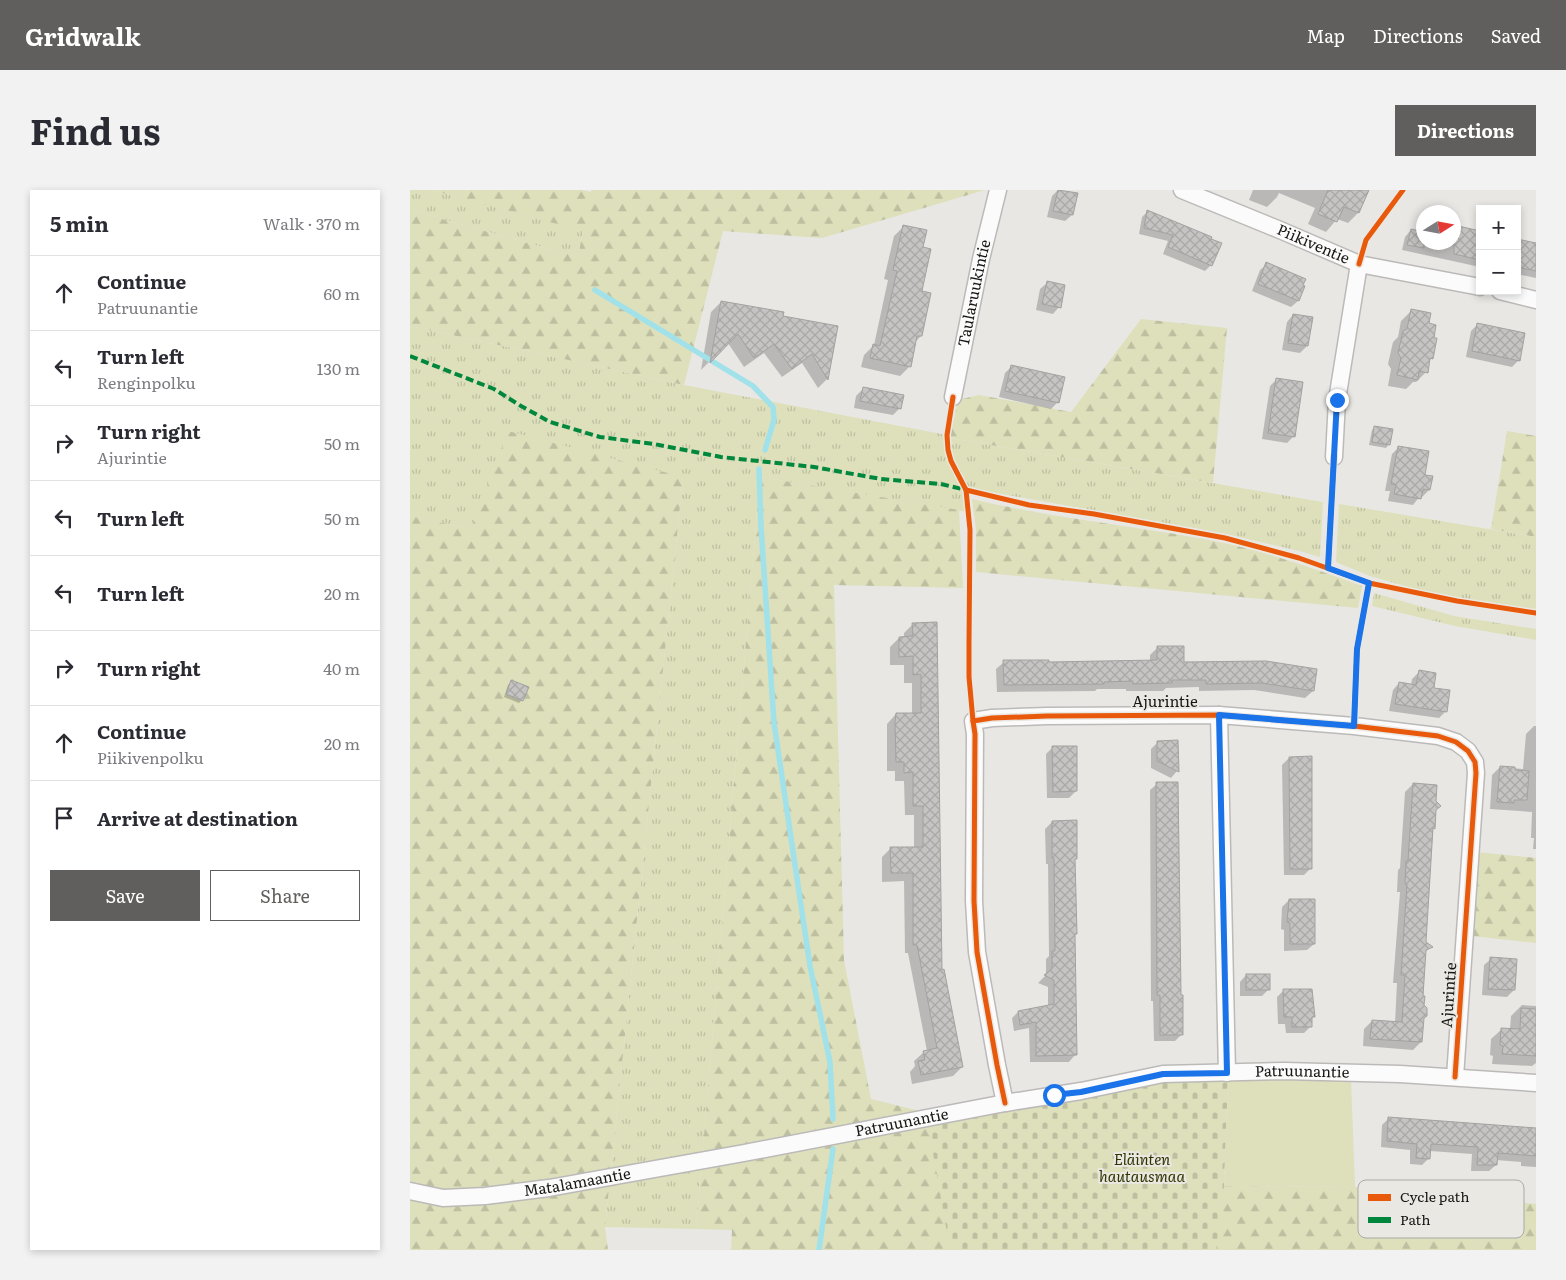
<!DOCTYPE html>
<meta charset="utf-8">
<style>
:root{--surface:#fff;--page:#f2f2f3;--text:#2b2b33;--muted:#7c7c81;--line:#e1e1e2;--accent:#605f5d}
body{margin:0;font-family:Literata,serif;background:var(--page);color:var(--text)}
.controls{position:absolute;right:15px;top:15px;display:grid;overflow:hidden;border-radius:0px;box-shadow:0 2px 8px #0003}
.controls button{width:45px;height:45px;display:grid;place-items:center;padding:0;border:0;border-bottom:1px solid var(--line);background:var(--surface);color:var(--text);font:25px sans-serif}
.compass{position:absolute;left:1006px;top:15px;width:45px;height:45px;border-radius:50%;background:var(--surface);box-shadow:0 2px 8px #0003;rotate:79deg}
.stop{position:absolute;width:15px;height:15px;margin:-11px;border:4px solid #1a73e8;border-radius:50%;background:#fff}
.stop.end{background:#1a73e8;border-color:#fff;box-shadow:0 1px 5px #0008}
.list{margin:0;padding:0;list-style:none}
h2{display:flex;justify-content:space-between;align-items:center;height:65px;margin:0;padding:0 20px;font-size:21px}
h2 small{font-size:16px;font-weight:400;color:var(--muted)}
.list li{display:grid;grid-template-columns:32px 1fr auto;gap:15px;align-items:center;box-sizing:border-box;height:75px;padding:0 20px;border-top:1px solid var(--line)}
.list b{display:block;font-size:19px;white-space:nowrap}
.list p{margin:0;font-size:16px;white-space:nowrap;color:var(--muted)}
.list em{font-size:16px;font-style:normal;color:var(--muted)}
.actions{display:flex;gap:10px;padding:15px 20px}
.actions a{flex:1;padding:11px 0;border:1px solid var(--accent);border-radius:0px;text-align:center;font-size:18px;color:var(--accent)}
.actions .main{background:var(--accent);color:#fff}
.icon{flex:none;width:28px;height:28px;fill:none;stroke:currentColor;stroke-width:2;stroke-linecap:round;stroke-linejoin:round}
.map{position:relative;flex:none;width:1126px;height:1060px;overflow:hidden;border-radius:0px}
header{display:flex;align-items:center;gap:30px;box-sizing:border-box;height:70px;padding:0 25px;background:var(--accent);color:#fff}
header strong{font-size:24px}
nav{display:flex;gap:28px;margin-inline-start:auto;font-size:18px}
.intro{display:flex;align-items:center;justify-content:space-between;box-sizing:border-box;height:120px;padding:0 30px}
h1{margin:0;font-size:35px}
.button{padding:12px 22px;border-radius:0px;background:var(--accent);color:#fff;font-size:18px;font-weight:700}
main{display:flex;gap:30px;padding:0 30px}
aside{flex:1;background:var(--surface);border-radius:0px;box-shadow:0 2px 8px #0003}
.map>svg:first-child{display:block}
</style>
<header>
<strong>Gridwalk</strong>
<nav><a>Map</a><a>Directions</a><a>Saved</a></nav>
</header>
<div class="intro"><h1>Find us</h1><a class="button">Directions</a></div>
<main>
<aside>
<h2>5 min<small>Walk · 370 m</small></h2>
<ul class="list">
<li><svg class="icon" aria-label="ahead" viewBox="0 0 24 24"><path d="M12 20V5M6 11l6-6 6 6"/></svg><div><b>Continue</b><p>Patruunantie</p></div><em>60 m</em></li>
<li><svg class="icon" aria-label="left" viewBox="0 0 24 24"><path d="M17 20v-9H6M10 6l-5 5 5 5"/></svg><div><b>Turn left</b><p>Renginpolku</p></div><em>130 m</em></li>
<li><svg class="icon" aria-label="right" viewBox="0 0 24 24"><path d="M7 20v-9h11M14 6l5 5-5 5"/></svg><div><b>Turn right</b><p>Ajurintie</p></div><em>50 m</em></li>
<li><svg class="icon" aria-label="left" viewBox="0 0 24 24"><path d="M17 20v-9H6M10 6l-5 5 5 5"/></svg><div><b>Turn left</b></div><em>50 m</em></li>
<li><svg class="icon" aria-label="left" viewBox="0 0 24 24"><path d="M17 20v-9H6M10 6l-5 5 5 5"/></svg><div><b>Turn left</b></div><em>20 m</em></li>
<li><svg class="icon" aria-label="right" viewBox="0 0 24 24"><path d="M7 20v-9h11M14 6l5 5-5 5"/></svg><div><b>Turn right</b></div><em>40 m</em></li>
<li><svg class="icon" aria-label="ahead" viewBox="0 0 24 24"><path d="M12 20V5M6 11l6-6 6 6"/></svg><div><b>Continue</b><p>Piikivenpolku</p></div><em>20 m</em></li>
<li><svg class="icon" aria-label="arrive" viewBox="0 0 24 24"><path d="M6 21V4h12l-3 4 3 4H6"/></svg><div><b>Arrive at destination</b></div></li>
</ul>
<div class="actions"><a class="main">Save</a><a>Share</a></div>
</aside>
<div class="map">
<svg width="1126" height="1060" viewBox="0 0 1126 1060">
<defs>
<pattern id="grass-tufts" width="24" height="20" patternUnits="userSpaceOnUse" patternTransform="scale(1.25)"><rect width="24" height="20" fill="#dde0bb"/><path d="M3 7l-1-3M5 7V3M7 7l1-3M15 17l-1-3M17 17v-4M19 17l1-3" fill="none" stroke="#bdbfa0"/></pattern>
<pattern id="forest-firs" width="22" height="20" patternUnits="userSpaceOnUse" patternTransform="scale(1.25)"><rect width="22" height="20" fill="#dde0bb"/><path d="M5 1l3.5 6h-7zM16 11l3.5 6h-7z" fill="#bdbfa0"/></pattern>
<pattern id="cemetery-stones" width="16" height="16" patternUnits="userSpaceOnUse" patternTransform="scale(1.25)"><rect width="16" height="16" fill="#dde0bb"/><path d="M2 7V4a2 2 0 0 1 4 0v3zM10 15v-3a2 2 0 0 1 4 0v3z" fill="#bdbfa0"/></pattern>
<pattern id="building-cross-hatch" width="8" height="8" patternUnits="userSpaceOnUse" patternTransform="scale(1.25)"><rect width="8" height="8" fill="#c6c4c2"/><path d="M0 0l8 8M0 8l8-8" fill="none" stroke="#a9a8a6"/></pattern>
</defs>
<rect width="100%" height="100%" fill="#e9e7e4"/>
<g fill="url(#grass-tufts)">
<path d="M0,0h21l152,40 -5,27 -168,-47z"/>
<path d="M0,136l274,59 263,50 1,15 3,11 15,29 2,22 -208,-35 -64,752 -91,-2 78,-750 -212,52 -61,-13z"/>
<path d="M540,248l373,64 -3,55 -21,-6 -72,-17 -259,-46 -15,-27 -3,-10z"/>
<path d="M929,314l197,33v76l-79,-12 -87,-25 -34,-14z"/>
<path d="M964,403l80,23 82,13v11l-81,-14 -83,-20z"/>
</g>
<g fill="url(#forest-firs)">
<path d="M21,0h151l9,2v-2h394l-163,48 -99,-7 -39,154 -274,-59v-116l168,47 5,-26z"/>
<path d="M731,129l86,9 -14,155 -263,-45 8,-38 21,-5 92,17z"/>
<path d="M98,241l175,46 -78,750 3,23h-198v-734l61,13z"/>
<path d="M1097,241l29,5v101l-45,-8z"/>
<path d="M350,287l199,33 4,78 -129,-3 10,375 27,139 353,87 131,1 181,17v46h-805l1,-20 -36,-1z"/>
<path d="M562,309c83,20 168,27 252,44 47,10 93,27 138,43l-4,22 -382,-36v-43z"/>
<path d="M1067,662l59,6v85l-64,-7z"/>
</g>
<path fill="url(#cemetery-stones)" d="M818,889l-4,107 -8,64h-266l-22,-126 235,-42z"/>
<path fill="#dde0bb" d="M872,887l69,3 4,107 -131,-1 4,-107z"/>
<g fill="#0003">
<path d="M648,0l19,4 -5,21 -7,6 -18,-4 5,-21z"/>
<path d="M843,0h115l-10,23 -10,10 -11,-4 -11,13 -18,-8 7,-16 -36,-15 -2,4 -10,10 -18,-7z"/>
<path d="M738,21l63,54 -6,6 -42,-17 5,-13 -29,-7 3,-17z"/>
<path d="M494,36l17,22v88l-6,6 -5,24 -10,10 -39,-9 3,-12 10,-10 14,-65 -4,-1 10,-43z"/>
<path d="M1044,37l26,5v35l-78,-17 3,-13 6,-7 13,12h30z"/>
<path d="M1107,50l19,4v34l-19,-4z"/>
<path d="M857,74l36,23 -5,14 -7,6 -39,-16 8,-21z"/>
<path d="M637,93l12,24 -6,7 -17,-4 4,-21z"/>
<path d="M311,112l61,15 54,10 -9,52 -9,9 -16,-25 -20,14 -18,-24 -20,14 -16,-24 -27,27 10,-58z"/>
<path d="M1002,120l20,48 -4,4 -2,10 -10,10h-3l-7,7 -18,-3 3,-17 -3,-5 5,-22 5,-5 3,-16z"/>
<path d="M883,125l14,31 -7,7 -18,-3 5,-28z"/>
<path d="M1068,134l41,36 -7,7 -46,-10 5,-26z"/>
<path d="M602,176l46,36 -7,7 -52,-12 6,-24z"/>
<path d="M867,189l17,57 -7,7 -25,-4 8,-53z"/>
<path d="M453,199l37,19 -7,7 -39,-7 2,-12z"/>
<path d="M965,237l14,17 -3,4 -17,-3 3,-15z"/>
<path d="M989,257l25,29 5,14 -7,7 -2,-1 -7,9 -25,-4 2,-10h-5l7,-37z"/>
<path d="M503,434h23l4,347 22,96 -9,9 -41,8 -2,-12 5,-6 -1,-5 10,-9 3,-1 -19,-98h-3l-1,-72 -22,1v-25l9,-9h23v-33h-9l-1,-34h-9v-10h-8v-47l9,-10h16v-31h-8v-18h-14v-18l9,-9h5v-5z"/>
<path d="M747,458l26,15 130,28 -8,7 -51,-8 -55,1v-4l-33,1 -3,3h-37v-2h-29l-2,2 -98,1 -1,-23 8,-7 44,1 102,-1v-7z"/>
<path d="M1009,482l13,17 14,22 -7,7 -50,-7 4,-21 6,-7 12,2 1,-6z"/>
<path d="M101,492l11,18 -3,3 -15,-6 4,-12z"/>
<path d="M1124,536h2v123h-3l1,-11h-3l1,-26 -42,-3 2,-34 8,-8 23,2 3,-35z"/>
<path d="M748,552l19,29 -6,7 -20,-10v-19z"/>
<path d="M643,557l23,44 -7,7h-22l-1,-44z"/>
<path d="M879,568l22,110 -7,7h-20l-2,-110z"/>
<path d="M747,594l25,250 -7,7h-21l-1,-40h-2l-1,-211z"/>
<path d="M1003,594l21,27 -9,131 6,5 -6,5 -4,90 -8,8 -50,-4 1,-17 8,-8 23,2 2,-40h-4l7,-91h-3l1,-22 2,-2 5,-76z"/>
<path d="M642,632l24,36 -2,2 2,74 -2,2 1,119 -6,7h-39l-1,-34 -15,3 -2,-13 6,-6 30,-6v-19l-10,-4 8,-8v-16l3,-3 -1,-92h-2l-1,-35z"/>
<path d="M879,710l25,44 -7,6 -23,1v-21l-3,-1 1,-22z"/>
<path d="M1081,769l23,31 -7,7 -25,-2 2,-30z"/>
<path d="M836,785l23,14 -7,7h-22v-14z"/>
<path d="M874,800l29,27 -2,3v6l-7,7h-18l-1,-9h-7l-1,-27z"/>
<path d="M1112,815l14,1v57l-4,3 -40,-2 1,-8 -3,-1 1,-16 11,-10h8l1,-13z"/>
<path d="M979,928l147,11v38l-15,-1v-4l-25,-2v5l-7,6h-18l1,-17 -42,-3 -1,7 -7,7 -12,-1v-14l-29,-3 1,-22z"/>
</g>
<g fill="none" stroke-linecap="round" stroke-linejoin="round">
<g stroke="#a1e1e9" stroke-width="5.5">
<path d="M185,100l158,96 20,21 1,13 -9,30"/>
<path d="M349,279l2,57 13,197 36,243 20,96 3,57"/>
<path d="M409,1060l14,-101"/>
</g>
</g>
<g fill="url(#building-cross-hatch)" stroke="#a3a2a0">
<path d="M648,0l20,3 -5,22 -20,-4z"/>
<path d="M918,0h41l-10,23 -15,-6 -7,15 -19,-8z"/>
<path d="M737,20l65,27 -1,2 11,4 -10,23 -44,-19 5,-12 -29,-7z"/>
<path d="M493,35l24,5 -4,17 8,2 -9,42 9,2 -9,43h-5l-6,31 -41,-9 3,-14 7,2 17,-75 -4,-1z"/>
<path d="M1044,35l26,6v29l-26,-6z"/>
<path d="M1001,39l13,3v16l-17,-3z"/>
<path d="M1107,49l19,4v28l-19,-4z"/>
<path d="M856,72l40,17 -3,6 2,1 -6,15 -41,-17z"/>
<path d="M637,91l18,4 -4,23 -19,-4z"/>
<path d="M311,111l63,11 -1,4 55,10 -10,54 -16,-26 -20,15 -18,-25 -20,14 -16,-24 -28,29z"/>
<path d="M1001,119l20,4 -2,10 7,2 -2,13h3l-4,21 -3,-1 -2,15 -9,-2 -1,9 -21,-5 4,-17 -3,-5 5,-22 4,-2z"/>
<path d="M883,124l20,3 -5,29 -20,-3z"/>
<path d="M1067,133l48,10 -5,28 -48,-10z"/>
<path d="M601,175l54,12 -6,26 -54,-12z"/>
<path d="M866,188l27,4 -8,55 -27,-4z"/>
<path d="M453,197l41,8 -3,14 -41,-8z"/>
<path d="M964,236l19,3 -3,16 -18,-3z"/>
<path d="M988,256l31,5 -4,24 8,1 -3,14 -7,-1 -2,10 -27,-5 2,-9 -5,-1z"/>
<path d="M527,432l5,348 2,-1 19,98 -42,8 -3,-14 7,-1 -2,-9 14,-3 -20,-103h-4v-72h-22l-1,-26h33v-41h-10v-34l-9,1v-11h-8l-1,-40 1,-9h25v-39l-8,1v-19l-14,1v-20l14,-1 -1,-13z"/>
<path d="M747,456h27v16l82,-1 51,8 -3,22 -52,-8 -56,1v-4h-34v3l-39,1v-3l-29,1v2l-100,1 -1,-25h46v2l108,-2z"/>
<path d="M1009,480l17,3 -2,15 16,2 -3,22 -52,-8 4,-22 17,3z"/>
<path d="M101,490l18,7 -6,14 -17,-7z"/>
<path d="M768,550l1,32 -22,-11v-20z"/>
<path d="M642,556h25v45l-24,1z"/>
<path d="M902,566v113h-22l-1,-112z"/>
<path d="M1090,576l15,1v3l14,1 -2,29h-13v3l-17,-1z"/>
<path d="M746,592h22l3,213h2v40h-23v-40h-3z"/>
<path d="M1003,593l24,2 -1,16 5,5 -5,4 -1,19 -2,-1 -7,114 7,5 -7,3 -3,46h2l-1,9 3,3v8l-3,2 -2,24 -52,-3 2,-19 30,2 3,-47h-4l6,-91h-2l1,-23h2z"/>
<path d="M667,630v39h-2l2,75h-2l2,121 -41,1v-34l-16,3 -2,-14 36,-7v-24l-10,-5 8,-6v-18h3l-1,-93h-2v-37z"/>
<path d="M879,709h26v45h-25v-21l-3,-1z"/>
<path d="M1080,767l27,2 -2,31 -27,-1z"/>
<rect x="836" y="784" width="24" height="16"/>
<path d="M873,799h29l3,28h-3v10h-20v-10h-8z"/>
<path d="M1111,818l15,1v47l-34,-2 1,-8 -3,-1 1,-17 19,1z"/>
<path d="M978,927l148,11v28l-38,-3 -1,12h-20l1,-18 -47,-3 -1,15 -14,-1 1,-14 -30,-3z"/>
</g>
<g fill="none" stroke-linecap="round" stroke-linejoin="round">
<defs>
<g id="minor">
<path id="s1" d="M772,0l98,40 79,34 121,23"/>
<path d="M1090,101l36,9"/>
<path id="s2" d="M543,207l28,-138 17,-69"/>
<path d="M924,267l3,-57 22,-136"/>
<path d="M809,525l8,358"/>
<path d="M595,913l-8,-38 -20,-113 -3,-51 1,-167 -2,-13 19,-3 55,-2 172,-1 135,11 84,10 18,6 12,9 7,11 1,11 -21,304"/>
<path id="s3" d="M0,1001l33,7 42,-2 64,-8 195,-35 261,-50 76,-12 82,-17 121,-3 116,3 136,9"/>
</g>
</defs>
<use href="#minor" stroke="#bcbab8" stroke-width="19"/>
<use href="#minor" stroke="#fcfbfb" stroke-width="16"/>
<path stroke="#00873e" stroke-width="4" stroke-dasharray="8 4" stroke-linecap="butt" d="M0,166l84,33 27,17 29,16 50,15 54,7 67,13 93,10 67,12 60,5 25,6"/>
<defs>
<g id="cycleway">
<path d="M949,74l7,-24 37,-50"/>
<path d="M543,207l-6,38 1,15 3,11 15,29 4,40 -1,112v35l4,44"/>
<path d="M556,300l63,15 65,9 131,24 74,20 70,25 88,18 79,12"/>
<path d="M918,377l6,-110"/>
<path d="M944,536l3,-77 12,-66"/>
<path d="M595,913l-8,-38 -20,-113 -3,-51 1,-167 -2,-13 19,-3 55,-2 172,-1 135,11 84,10 18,6 12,9 7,11 1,11 -21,304"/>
</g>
</defs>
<use href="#cycleway" stroke="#eae8e3" stroke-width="8"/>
<use href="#cycleway" stroke="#e8590c" stroke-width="5"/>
</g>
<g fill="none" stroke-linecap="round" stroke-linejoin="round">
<path stroke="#1a73e8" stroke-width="6" d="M644,905l27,-3 82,-18 64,-1 -8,-358 135,11 3,-77 12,-66 -41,-15 9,-168"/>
</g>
<g text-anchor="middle" stroke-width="4" stroke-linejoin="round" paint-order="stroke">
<g font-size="15" fill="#161614" stroke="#eae8e3">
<text dy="5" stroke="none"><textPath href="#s1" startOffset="142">Piikiventie</textPath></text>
<text dy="5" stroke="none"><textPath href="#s2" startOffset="106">Taularuukintie</textPath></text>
<text x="755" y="517">Ajurintie</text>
<text transform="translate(1039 805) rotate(-86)" y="5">Ajurintie</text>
<text dy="5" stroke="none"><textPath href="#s3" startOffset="904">Patruunantie</textPath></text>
<text dy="5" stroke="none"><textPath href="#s3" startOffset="499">Patruunantie</textPath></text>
<text dy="5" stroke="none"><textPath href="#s3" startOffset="169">Matalamaantie</textPath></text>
</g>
<g font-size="15" font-style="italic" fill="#323500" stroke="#eae8e3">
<text x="732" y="975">Eläinten<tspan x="732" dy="17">hautausmaa</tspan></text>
</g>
</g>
<rect x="948" y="990" width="166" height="58" rx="8" fill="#eae8e3" stroke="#aaa9a5" stroke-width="1"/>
<rect x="958" y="1004" width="23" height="7" fill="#e8590c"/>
<rect x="958" y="1027" width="23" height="6" fill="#00873e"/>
<g font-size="14" fill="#161614">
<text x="990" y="1012">Cycle path</text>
<text x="990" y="1035">Path</text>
</g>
</svg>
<div class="controls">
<button>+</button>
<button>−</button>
</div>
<svg class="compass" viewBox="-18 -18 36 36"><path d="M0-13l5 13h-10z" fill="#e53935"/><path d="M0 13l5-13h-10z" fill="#7c7c81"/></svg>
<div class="stop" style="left:644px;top:905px"></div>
<div class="stop end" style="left:927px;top:210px"></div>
</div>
</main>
